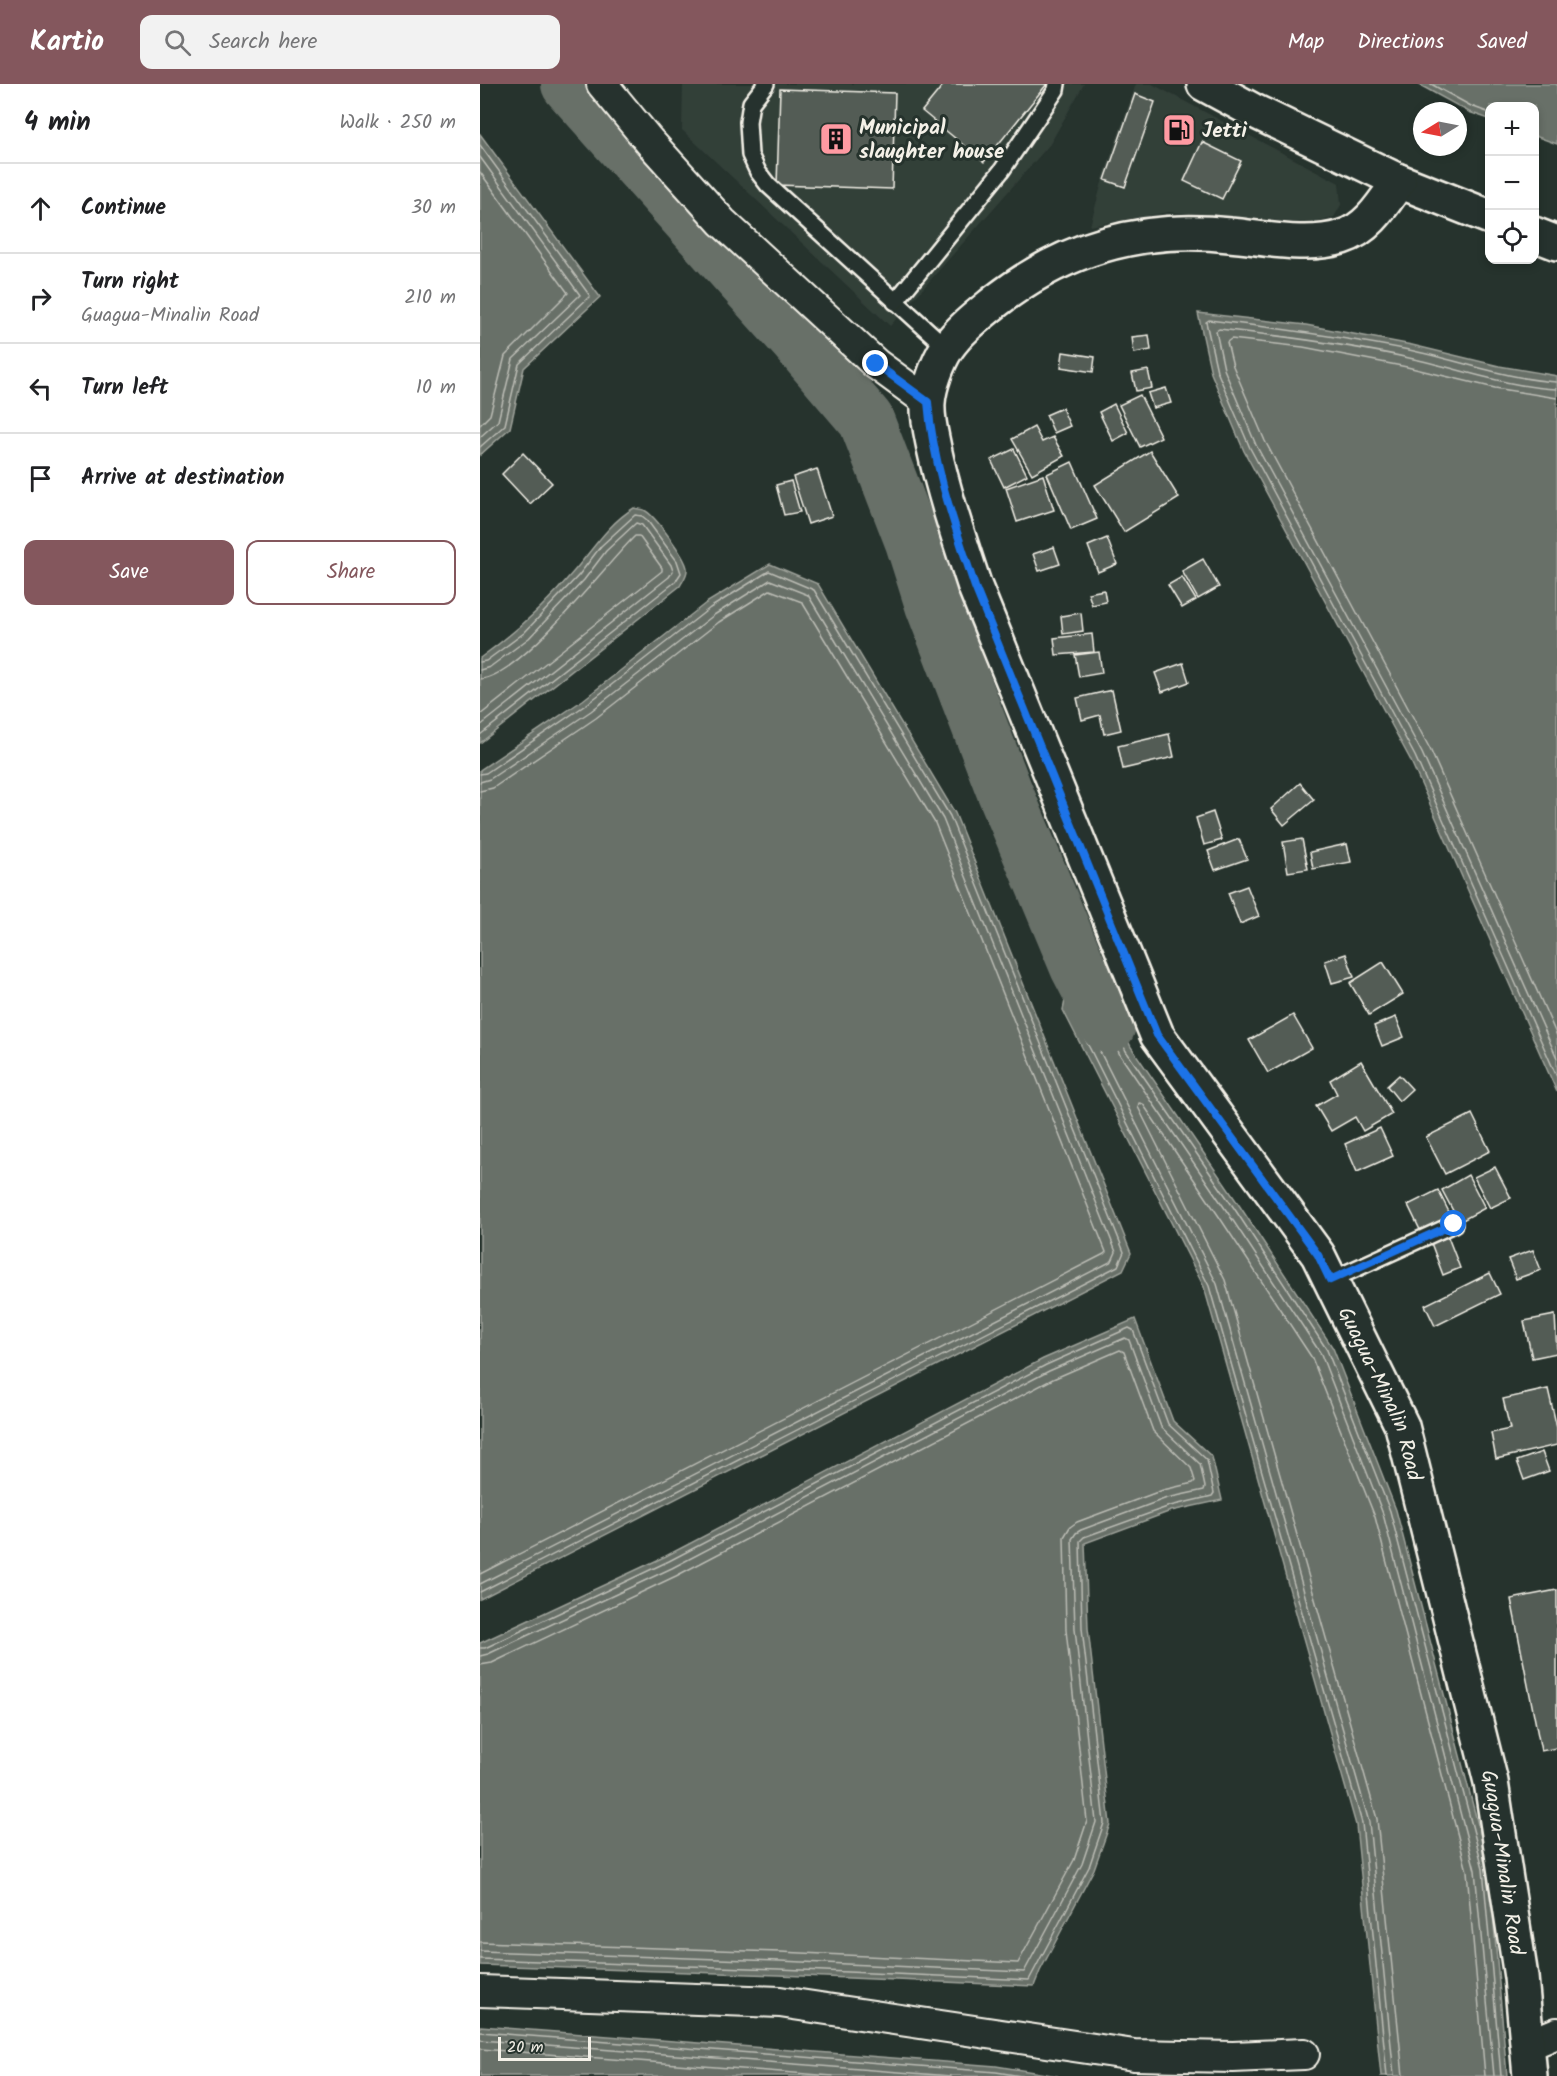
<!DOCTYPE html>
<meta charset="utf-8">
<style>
:root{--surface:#fff;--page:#f2f2f2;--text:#202124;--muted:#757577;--line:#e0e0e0;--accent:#84575d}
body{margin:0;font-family:Kalam,sans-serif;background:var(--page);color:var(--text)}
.controls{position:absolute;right:18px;top:18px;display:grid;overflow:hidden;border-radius:12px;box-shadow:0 3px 9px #0003}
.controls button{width:54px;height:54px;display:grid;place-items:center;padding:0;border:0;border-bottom:2px solid var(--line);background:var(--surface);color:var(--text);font:30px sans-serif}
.compass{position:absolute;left:933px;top:18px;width:54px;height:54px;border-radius:50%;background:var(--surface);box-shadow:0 3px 9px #0003;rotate:260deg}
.scale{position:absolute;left:18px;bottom:15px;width:93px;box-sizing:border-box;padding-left:6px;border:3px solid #f4f1e8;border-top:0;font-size:16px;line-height:21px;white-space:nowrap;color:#f4f1e8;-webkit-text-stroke:4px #26332d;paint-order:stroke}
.stop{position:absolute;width:18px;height:18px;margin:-14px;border:4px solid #1a73e8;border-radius:50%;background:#fff}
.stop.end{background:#1a73e8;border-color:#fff;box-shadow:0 2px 6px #0008}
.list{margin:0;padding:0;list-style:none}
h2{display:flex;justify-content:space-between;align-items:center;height:78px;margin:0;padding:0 24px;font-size:26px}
h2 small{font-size:20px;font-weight:400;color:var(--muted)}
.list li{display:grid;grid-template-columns:39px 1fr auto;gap:18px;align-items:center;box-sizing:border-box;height:90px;padding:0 24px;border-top:2px solid var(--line)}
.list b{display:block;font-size:22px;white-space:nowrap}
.list p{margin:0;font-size:20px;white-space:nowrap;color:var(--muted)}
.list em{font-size:20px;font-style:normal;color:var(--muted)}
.actions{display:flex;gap:12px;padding:18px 24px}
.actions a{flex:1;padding:14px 0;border:2px solid var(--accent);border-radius:12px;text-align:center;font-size:21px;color:var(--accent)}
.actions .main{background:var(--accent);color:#fff}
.icon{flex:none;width:33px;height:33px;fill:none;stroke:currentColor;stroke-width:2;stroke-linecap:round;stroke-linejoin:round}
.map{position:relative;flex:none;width:1077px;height:1992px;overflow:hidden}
header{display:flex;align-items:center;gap:36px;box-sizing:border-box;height:84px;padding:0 30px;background:var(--accent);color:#fff}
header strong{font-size:28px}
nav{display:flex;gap:33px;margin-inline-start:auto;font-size:21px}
.search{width:420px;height:54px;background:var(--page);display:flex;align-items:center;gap:15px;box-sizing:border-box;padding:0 21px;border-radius:12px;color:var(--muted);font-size:22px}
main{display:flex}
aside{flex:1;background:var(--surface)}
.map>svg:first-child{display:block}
</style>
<header>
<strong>Kartio</strong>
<div class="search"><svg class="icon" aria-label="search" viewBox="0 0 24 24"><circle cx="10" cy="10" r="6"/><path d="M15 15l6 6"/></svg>Search here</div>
<nav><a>Map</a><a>Directions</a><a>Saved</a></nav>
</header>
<main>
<aside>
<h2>4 min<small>Walk · 250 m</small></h2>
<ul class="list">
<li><svg class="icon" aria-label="ahead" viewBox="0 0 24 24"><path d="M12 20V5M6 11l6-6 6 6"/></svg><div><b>Continue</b></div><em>30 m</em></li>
<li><svg class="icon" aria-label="right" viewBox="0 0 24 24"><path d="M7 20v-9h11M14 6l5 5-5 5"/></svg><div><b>Turn right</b><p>Guagua-Minalin Road</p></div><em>210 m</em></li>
<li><svg class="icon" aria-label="left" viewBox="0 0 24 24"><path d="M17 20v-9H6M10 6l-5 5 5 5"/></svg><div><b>Turn left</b></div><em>10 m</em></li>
<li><svg class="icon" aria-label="arrive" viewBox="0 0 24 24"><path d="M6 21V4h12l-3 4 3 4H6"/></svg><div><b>Arrive at destination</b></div></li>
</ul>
<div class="actions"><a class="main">Save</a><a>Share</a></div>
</aside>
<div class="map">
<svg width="1077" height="1992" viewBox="0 0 1077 1992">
<rect width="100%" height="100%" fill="#26332d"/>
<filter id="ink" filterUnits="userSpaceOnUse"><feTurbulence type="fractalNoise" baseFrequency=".0167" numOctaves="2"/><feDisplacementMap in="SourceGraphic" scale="12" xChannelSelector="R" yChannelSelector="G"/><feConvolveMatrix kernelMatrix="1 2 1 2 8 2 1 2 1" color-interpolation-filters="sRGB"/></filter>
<g filter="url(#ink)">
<g fill="#333f39">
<path d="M203,0h401l-34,60 -160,182 -208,-196z"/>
<path d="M656,0h16l187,99 2,22 -7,12 -20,7 -145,-12 -79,14 14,-51z"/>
</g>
<g fill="#676f68" stroke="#9fa39b" stroke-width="1.5">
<path d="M938,0h139v60l-22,-8 -1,-30h-44l-1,13 -20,-7z"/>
<path d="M0,50l120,163 -76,71 -14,60 -30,27z"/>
<path d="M718,229l108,12 106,20 87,21 58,10v716l-147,-333 -166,-308 -33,-78z"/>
<path d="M154,424c4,1 7,1 10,2 11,5 41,47 43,58 1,7 -4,12 -7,18l-200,157v-85c35,-25 67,-54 94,-87 19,-22 35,-48 60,-63z"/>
<path d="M290,480l48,20 137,229 176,440 -8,17 -643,329v-829l103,-70 123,-97z"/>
<path d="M599,852l52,111 108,158 94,143 63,162 93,357 18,209h-126l-25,-251 -152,-538 -141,-277z"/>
<path d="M655,1235l38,102 39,36 10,43 -51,11 -86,32 3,85 22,196 -16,45 -54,102 -6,15 -255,-11 -299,-10v-322l186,-87 377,-197z"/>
<path d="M0,1942l516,40 62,10h-578z"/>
</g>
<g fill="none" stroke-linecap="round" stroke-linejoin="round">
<g stroke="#bcbdb5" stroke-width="1.5">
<path d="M951,0l40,22 19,7"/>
<path d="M0,61l110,151 -71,68 -14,61 -25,22"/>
<path d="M0,73l100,138 -67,64 -15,62 -18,16"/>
<path d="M0,88l88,121 -63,63 -15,59 -10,10"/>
<path d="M1077,298c-50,-3 -99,-22 -148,-32 -66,-13 -132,-22 -200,-30l-3,2 11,49 33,77 165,308 142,321"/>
<path d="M1077,305c-50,-2 -99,-21 -148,-31 -63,-14 -126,-22 -190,-29l-3,2 8,38 32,76 166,308 135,305"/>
<path d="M1077,314l-62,-10 -88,-21 -104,-20 -72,-8 -4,3 6,24 32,75 165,308 127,287"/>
<path d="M0,578l6,-1 38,-28 55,-58 22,-29 34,-31 7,1 5,4 30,41 4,12 -6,9 -195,153"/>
<path d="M0,586l10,-3 39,-29 55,-58 22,-29 30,-28 6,2 29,40 2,6 -4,6 -189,149"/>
<path d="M0,595c41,-2 124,-113 155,-143h4l23,32v3l-182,144"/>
<path d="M0,690l6,-1 101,-69 123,-96 59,-37 45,19 136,226 174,436 -6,14 -638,326"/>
<path d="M0,698l10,-3 101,-68 123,-96 56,-35 38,15 135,224 173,433 -4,9 -632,323"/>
<path d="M0,707l13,-3 103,-70 123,-96 51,-32 32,12 133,221 171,429 -2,2 -624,320"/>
<path d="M0,1564h5l184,-87 377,-196 83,-37 4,2 35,94 39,36 7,33 -2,3 -42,10 -86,31 -4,4 2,87 22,195 -15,44 -60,113 -250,-11 -299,-10"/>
<path d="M0,1572l8,-2 184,-86 377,-197 76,-33 4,2 32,87 39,37 5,23 -1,3 -37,8 -86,32 -5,3 -4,6 3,90 21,193 -14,42 -58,108 -244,-11 -300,-10"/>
<path d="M0,1581l12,-2 184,-87 377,-197 67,-29 4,2 29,79 38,37 4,13 -2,2 -30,7 -86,32 -7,5 -6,10 2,93 21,191 -13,39 -56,103 -238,-11 -300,-10"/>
<path d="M0,1948l516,40 25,4"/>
<path d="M0,1956l471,36"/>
<path d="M0,1965l353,27"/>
<path d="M907,1992l-25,-253 -153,-537 -139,-277 9,-46 2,-2 4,2 41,88 108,157 93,142 63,161 93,357 18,208"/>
<path d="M914,1992l-25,-254 -152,-538 -139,-276 4,-21 2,-3 3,2 33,69 108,158 93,141 62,160 92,356 19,206"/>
<path d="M923,1992l-26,-257 -152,-539 -87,-173 1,-4 4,1 77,114 92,140 63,159 92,354 18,205"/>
</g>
<path stroke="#676f68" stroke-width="56" d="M89,0l227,254 70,82 47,122 20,63 71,185 74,177 30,58"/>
</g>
<g fill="#525c55" stroke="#f4f1e8" stroke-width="1.5">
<path d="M464,0h103l-63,78 -62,-51z"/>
<path d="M300,5l115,4 -3,96 -115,-4z"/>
<path d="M655,10l20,8 -30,85 -20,-7z"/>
<path d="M722,58l39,19 -19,38 -38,-18z"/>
<path d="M669,251l2,15 -17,3 -2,-16z"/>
<path d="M583,268l32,5 -2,15 -32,-5z"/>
<path d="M668,286l4,18 -16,3 -4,-18z"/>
<path d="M686,304l5,15 -18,5 -5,-15z"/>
<path d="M660,311l21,42 -21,10 -21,-42z"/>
<path d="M634,320l14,29 -15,8 -14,-29z"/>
<path d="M582,324l8,18 -16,7 -8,-18z"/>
<path d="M554,343l8,15 11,-5 11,19 -32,18 -20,-35z"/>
<path d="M534,365l13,26 -23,12 -13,-27z"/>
<path d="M670,367l29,47 -55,34 -29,-47z"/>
<path d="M43,369l29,30 -22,21 -28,-30z"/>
<path d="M592,378l25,57 -26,11 -24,-56z"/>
<path d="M337,385l15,47 -24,8 -15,-47z"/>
<path d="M563,391l11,35 -37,12 -11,-34z"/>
<path d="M311,397l9,31 -16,3 -8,-30z"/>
<path d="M627,454l10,26 -19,8 -10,-26z"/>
<path d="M574,463l6,17 -21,7 -6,-17z"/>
<path d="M723,475l16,28 -21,12 -16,-28z"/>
<path d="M702,493l14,23 -14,8 -14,-23z"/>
<path d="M624,506l2,12 -14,3 -4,-12z"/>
<path d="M601,529l2,18 -20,3 -2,-18z"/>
<path d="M612,550l2,18 -38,3 -2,-17z"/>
<path d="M619,568l3,21 -23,4 -4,-22z"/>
<path d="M703,579l6,19 -27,10 -7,-19z"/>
<path d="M632,606l9,40 -17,4 -4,-19 -18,5 -5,-22z"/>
<path d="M689,650l5,23 -51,12 -5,-23z"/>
<path d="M820,699l14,17 -30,25 -13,-16z"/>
<path d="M733,728l9,28 -18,5 -8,-27z"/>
<path d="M759,755l8,20 -32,11 -7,-19z"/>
<path d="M822,755l6,30 -20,3 -5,-30z"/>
<path d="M867,760l4,18 -38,7 -3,-17z"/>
<path d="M767,802l12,30 -19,8 -12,-31z"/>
<path d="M866,870l8,23 -22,6 -7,-22z"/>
<path d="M903,878l20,32 -34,21 -19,-32z"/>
<path d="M813,931l19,33 -44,25 -19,-33z"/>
<path d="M916,933l8,20 -22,9 -8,-20z"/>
<path d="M881,977l31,53 -29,17 -8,-14 -24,14 -15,-25 21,-12 -7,-14z"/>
<path d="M919,991l13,14 -13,12 -12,-15z"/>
<path d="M992,1030l18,37 -45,23 -19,-37z"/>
<path d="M900,1044l13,28 -36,16 -12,-28z"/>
<path d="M1015,1083l16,31 -21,10 -16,-31z"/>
<path d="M988,1091l17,33 -26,14 -17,-32z"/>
<path d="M958,1106l16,32 -30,16 -16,-33z"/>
<path d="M968,1153l12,31 -17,7 -12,-32z"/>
<path d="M1053,1166l8,20 -25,9 -8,-20z"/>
<path d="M1010,1189l10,21 -65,32 -10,-21z"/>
<path d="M1075,1231l2,38 -25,5 -8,-37z"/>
<path d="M1068,1305l9,39v17l-61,14 -5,-26 19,-4 -7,-30z"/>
<path d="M1062,1368l7,19 -25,9 -7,-19z"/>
<path d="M1077,1506v158l-16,3 -30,-152z"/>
</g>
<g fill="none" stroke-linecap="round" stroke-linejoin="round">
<defs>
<g id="service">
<path d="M286,0l-15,19 -3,19 2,33 8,17 10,13 179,163"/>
<path d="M415,218l107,-132 54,-80 1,-6"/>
<path d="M851,1196l123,-56"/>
</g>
<g id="minor">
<path d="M122,0l47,57 73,81 154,142 52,38"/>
<path d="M0,1907l300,11 354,53 99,2 71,-3"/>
<path d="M1048,1961l29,-12"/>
</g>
<g id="tertiary">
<path d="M919,97l91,36"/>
<path d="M1054,150l23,9"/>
</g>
<g id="secondary">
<path id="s1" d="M724,0l48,26 147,71c-15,21 -30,48 -57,56 -35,11 -77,1 -112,-2 -87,-10 -165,12 -234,66 -17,14 -36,28 -49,47 -9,14 -18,38 -19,55 -1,15 3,30 6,45 10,47 26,93 41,139l182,448 161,220 84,171 89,356 30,195 9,99"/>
</g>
</defs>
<use href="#service" stroke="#f4f1e8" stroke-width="20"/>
<use href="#minor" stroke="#f4f1e8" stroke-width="34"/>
<use href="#tertiary" stroke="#f4f1e8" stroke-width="38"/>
<use href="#secondary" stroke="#f4f1e8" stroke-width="38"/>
<use href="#service" stroke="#26332d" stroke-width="15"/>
<use href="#minor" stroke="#26332d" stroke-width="30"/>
<use href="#tertiary" stroke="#26332d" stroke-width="33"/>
<use href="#secondary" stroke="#26332d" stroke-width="33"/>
</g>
</g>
<g fill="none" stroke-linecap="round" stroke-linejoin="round" filter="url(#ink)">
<path stroke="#1a73e8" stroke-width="8" d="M396,280l52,38c5,64 27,124 47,185l182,448 161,220 12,25 124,-56"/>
</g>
<defs>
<symbol id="fuel-square" viewBox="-11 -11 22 22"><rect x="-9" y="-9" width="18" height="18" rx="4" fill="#ff9aa2" stroke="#26332d"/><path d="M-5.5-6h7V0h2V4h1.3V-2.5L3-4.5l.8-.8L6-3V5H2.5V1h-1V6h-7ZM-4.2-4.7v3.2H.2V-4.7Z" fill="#111"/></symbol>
<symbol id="building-square" viewBox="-11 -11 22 22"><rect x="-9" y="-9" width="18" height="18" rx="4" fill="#ff9aa2" stroke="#26332d"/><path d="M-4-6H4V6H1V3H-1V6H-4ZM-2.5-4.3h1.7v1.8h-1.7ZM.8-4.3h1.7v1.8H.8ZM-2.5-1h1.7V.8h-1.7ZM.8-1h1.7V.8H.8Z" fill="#111"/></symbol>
</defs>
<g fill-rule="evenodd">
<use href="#fuel-square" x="680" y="27" width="38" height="38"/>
<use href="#building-square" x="337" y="36" width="38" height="38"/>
</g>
<g text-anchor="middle" stroke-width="6" stroke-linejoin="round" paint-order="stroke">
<g font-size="21" font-weight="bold" fill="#f4f1e8" stroke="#26332d" text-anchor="start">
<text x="379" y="50">Municipal<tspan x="379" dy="24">slaughter house</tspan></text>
<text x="722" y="53">Jetti</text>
</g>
<g font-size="21" fill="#f4f1e8" stroke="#26332d">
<text dy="7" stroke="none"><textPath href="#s1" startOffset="1888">Guagua-Minalin Road</textPath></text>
<text dy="7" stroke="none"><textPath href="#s1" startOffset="2374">Guagua-Minalin Road</textPath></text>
</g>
</g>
</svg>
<div class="controls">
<button>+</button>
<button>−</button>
<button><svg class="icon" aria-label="locate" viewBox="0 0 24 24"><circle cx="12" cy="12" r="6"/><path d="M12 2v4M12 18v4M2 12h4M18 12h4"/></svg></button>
</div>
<svg class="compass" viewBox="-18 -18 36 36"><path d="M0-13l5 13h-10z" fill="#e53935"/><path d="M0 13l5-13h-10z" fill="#757577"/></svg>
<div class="scale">20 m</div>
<div class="stop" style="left:974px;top:1140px"></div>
<div class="stop end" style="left:396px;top:280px"></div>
</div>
</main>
